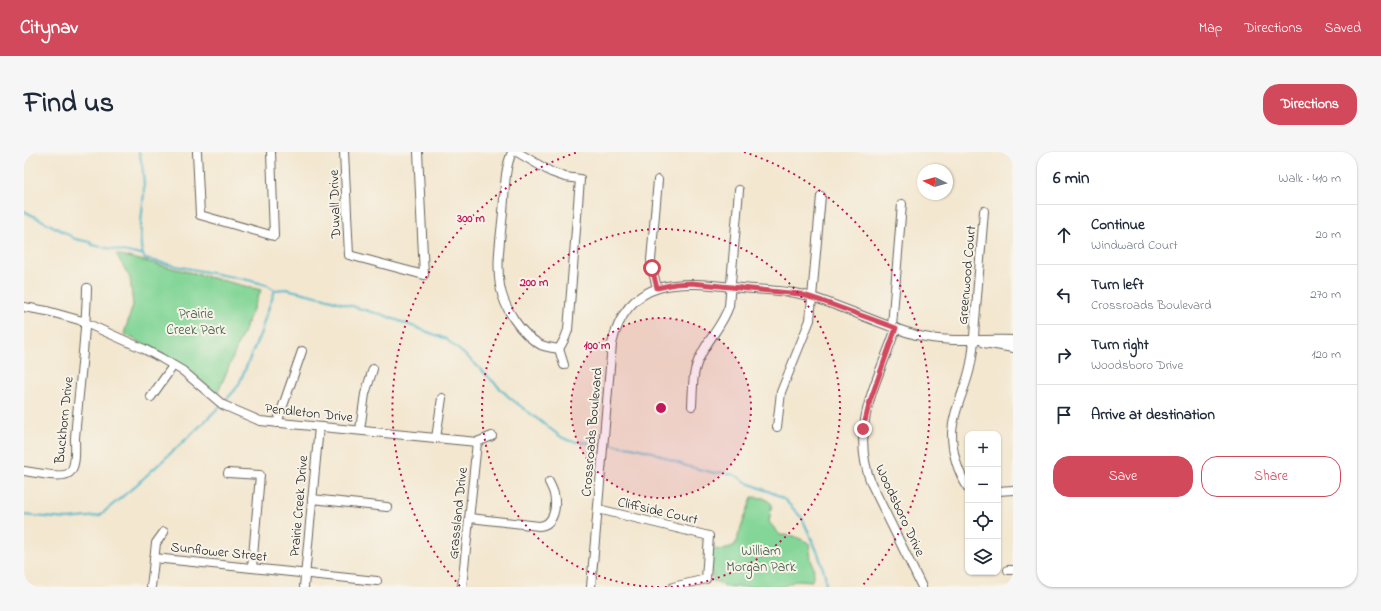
<!DOCTYPE html>
<meta charset="utf-8">
<style>
:root{--surface:#fff;--page:#f6f6f7;--text:#1f2937;--muted:#747a83;--line:#e0e1e3;--accent:#d1495b}
body{margin:0;font-family:"Indie Flower",sans-serif;background:var(--page);color:var(--text)}
.controls{position:absolute;right:12px;bottom:12px;display:grid;overflow:hidden;border-radius:8px;box-shadow:0 1px 3px #0004}
.controls button{width:36px;height:36px;display:grid;place-items:center;padding:0;border:0;border-bottom:1px solid var(--line);background:var(--surface);color:var(--text);font:20px sans-serif}
.compass{position:absolute;left:893px;top:12px;width:36px;height:36px;border-radius:50%;background:var(--surface);box-shadow:0 1px 3px #0004;rotate:275deg}
.stop{position:absolute;width:12px;height:12px;margin:-9px;border:3px solid #d1495b;border-radius:50%;background:#fff}
.stop.end{background:#d1495b;border-color:#fff;box-shadow:0 1px 4px #0008}
.list{margin:0;padding:0;list-style:none}
h2{display:flex;justify-content:space-between;align-items:center;height:52px;margin:0;padding:0 16px;font-size:17px}
h2 small{font-size:13px;font-weight:400;color:var(--muted)}
.list li{display:grid;grid-template-columns:26px 1fr auto;gap:12px;align-items:center;box-sizing:border-box;height:60px;padding:0 16px;border-top:1px solid var(--line)}
.list b{display:block;font-size:15px;white-space:nowrap}
.list p{margin:0;font-size:13px;white-space:nowrap;color:var(--muted)}
.list em{font-size:13px;font-style:normal;color:var(--muted)}
.actions{display:flex;gap:8px;padding:12px 16px}
.actions a{flex:1;padding:9px 0;border:1px solid var(--accent);border-radius:16px;text-align:center;font-size:14px;color:var(--accent)}
.actions .main{background:var(--accent);color:#fff}
.icon{flex:none;width:22px;height:22px;fill:none;stroke:currentColor;stroke-width:2;stroke-linecap:round;stroke-linejoin:round}
.map{position:relative;flex:none;width:989px;height:435px;overflow:hidden;border-radius:16px}
header{display:flex;align-items:center;gap:24px;box-sizing:border-box;height:56px;padding:0 20px;background:var(--accent);color:#fff}
header strong{font-size:19px}
nav{display:flex;gap:22px;margin-inline-start:auto;font-size:14px}
.intro{display:flex;align-items:center;justify-content:space-between;box-sizing:border-box;height:96px;padding:0 24px}
h1{margin:0;font-size:28px}
.button{padding:10px 18px;border-radius:16px;background:var(--accent);color:#fff;font-size:14px;font-weight:700}
main{display:flex;gap:24px;padding:0 24px}
aside{flex:1;background:var(--surface);border-radius:16px;box-shadow:0 1px 3px #0004}
.map>svg:first-child{display:block}
</style>
<header>
<strong>Citynav</strong>
<nav><a>Map</a><a>Directions</a><a>Saved</a></nav>
</header>
<div class="intro"><h1>Find us</h1><a class="button">Directions</a></div>
<main>
<div class="map">
<svg width="989" height="435" viewBox="0 0 989 435">
<rect width="100%" height="100%" fill="#f7f3e8"/>
<filter id="ink" filterUnits="userSpaceOnUse"><feTurbulence type="fractalNoise" baseFrequency=".025" numOctaves="2"/><feDisplacementMap in="SourceGraphic" scale="8" xChannelSelector="R" yChannelSelector="G"/><feConvolveMatrix kernelMatrix="1 2 1 2 8 2 1 2 1" color-interpolation-filters="sRGB"/></filter>
<filter id="wash" filterUnits="userSpaceOnUse"><feTurbulence type="fractalNoise" baseFrequency=".012" numOctaves="4" result="noise"/><feDisplacementMap in="SourceGraphic" scale="16" xChannelSelector="R" yChannelSelector="G"/><feGaussianBlur stdDeviation="0.9" result="paint"/><feColorMatrix in="noise" values="0 0 0 0 0 0 0 0 0 0 0 0 0 0 0 0 0 1.4 0 .05"/><feComposite in="paint" operator="in"/></filter>
<g filter="url(#wash)">
<rect width="100%" height="100%" fill="#f3e7d0"/>
<g fill="#84d698" stroke="#50795a">
<path d="M92,102l145,36 -44,105 -33,-29 -60,-32 9,-29 -3,-27z"/>
<path d="M728,345l12,1 8,6 -3,18 11,13 14,1 15,7 2,16 3,12 -2,10 -15,-1 -15,7h-56l-8,-5 -6,-1 1,-6 -3,-7 2,-19 12,1 11,-5z"/>
</g>
<g fill="none" stroke-linecap="round" stroke-linejoin="round">
<g stroke="#4cb5ca" stroke-width="2">
<path d="M115,0c4,13 5,26 5,40 -1,16 -8,54 1,67l36,8 67,13 19,5 8,5 11,-1 39,9 50,15 6,1 65,25 25,21 39,38 51,39 9,4 30,3"/>
<path d="M0,59l40,21 11,7 15,3 2,3 45,9h4"/>
<path d="M200,250l11,-12 4,-6 22,-52 3,-11 11,-31"/>
<path d="M581,292l27,3 20,5 34,14 29,7 5,-1 15,3 13,8 27,11 10,6 17,18 16,35 7,22 1,12"/>
<path d="M0,363l43,4 32,-3 35,-29 63,-58 24,-24"/>
</g>
</g>
</g>
<g filter="url(#ink)">
<g fill="none" stroke-linecap="round" stroke-linejoin="round">
<defs>
<g id="minor">
<path d="M173,0l3,63 74,21 -3,-84"/>
<path d="M320,0l5,103 75,20 -6,-123"/>
<path d="M488,0c-8,18 -7,40 -9,60 -2,24 -7,50 -3,74 4,22 20,48 41,59 5,2 12,3 18,4"/>
<path d="M493,0l34,20 14,5 15,2 -12,151 -3,8 -6,11"/>
<path d="M633,136l-5,-20 -1,-8 7,-80"/>
<path d="M0,155l23,4 32,9 65,29 17,9 22,13 40,34 37,16 217,21 15,-6"/>
<path d="M868,174l10,-122"/>
<path d="M872,176c-18,54 -47,97 -25,155l51,104"/>
<path d="M960,191l29,5"/>
<path d="M535,197l5,16"/>
<path d="M127,245l22,-31"/>
<path d="M668,254c1,-16 0,-35 8,-49 8,-18 23,-32 29,-51l10,-116"/>
<path d="M253,271l25,-72"/>
<path d="M753,275l4,-35 29,-72 11,-124"/>
<path d="M336,278l5,-36 8,-25"/>
<path d="M412,286l6,-40"/>
<path d="M0,319c10,1 38,8 45,2 8,-6 6,-25 6,-35 4,-50 11,-100 12,-150"/>
<path d="M204,321l32,2 -8,93"/>
<path d="M944,336c-10,-16 -16,-35 -16,-55 1,-24 15,-46 19,-70 3,-14 3,-28 4,-42 3,-37 6,-73 9,-110"/>
<path d="M974,339l15,-1"/>
<path d="M288,347l75,8"/>
<path d="M574,357l111,27 -3,43 -33,8"/>
<path d="M446,366l69,8c15,-1 18,-19 15,-32 -1,-4 -3,-8 -5,-12"/>
<path d="M130,406l223,23"/>
<path d="M984,418h5"/>
<path d="M127,435l5,-44 8,-11"/>
<path d="M280,435l15,-160"/>
<path d="M438,435l15,-145"/>
<path d="M567,435l21,-243c16,-71 73,-62 130,-56 21,2 43,2 63,7 38,11 73,29 111,40 31,8 65,4 97,5"/>
</g>
</defs>
<use href="#minor" stroke="#67635b" stroke-width="10"/>
<use href="#minor" stroke="#fff" stroke-width="8"/>
</g>
</g>
<g fill="none" stroke-linecap="round" stroke-linejoin="round" filter="url(#ink)">
<path stroke="#d1495b" stroke-width="5" d="M628,116l5,20 18,-4 16,-1 109,11 22,7 74,27 -26,73 -7,28"/>
</g>
<circle cx="637" cy="256" r="90" fill="#c2185b" fill-opacity=".12"/>
<g fill="none" stroke="#c2185b" stroke-width="2" stroke-dasharray="2 4">
<circle cx="637" cy="256" r="90"/>
<path d="M635 435A179 179 0 1 1 639 435"/>
<path d="M436 434A269 269 0 0 1 554 0M720 0A269 269 0 0 1 838 434"/>
</g>
<g text-anchor="middle" stroke-width="4" stroke-linejoin="round" paint-order="stroke">
<g font-size="14" fill="#1c1c1c" stroke="#f7f3e8">
<text transform="translate(310 52) rotate(-92)" y="5">Duvall Drive</text>
<text transform="translate(942 123) rotate(-85)" y="5">Greenwood Court</text>
<text transform="translate(285 260) rotate(6)" y="5">Pendleton Drive</text>
<text transform="translate(39 268) rotate(-84)" y="5">Buckhorn Drive</text>
<text transform="translate(567 280) rotate(-85)" y="5">Crossroads Boulevard</text>
<text transform="translate(274 354) rotate(-85)" y="5">Prairie Creek Drive</text>
<text transform="translate(634 358) rotate(13)" y="5">Cliffside Court</text>
<text transform="translate(877 358) rotate(65)" y="5">Woodsboro Drive</text>
<text transform="translate(433 361) rotate(-84)" y="5">Grassland Drive</text>
<text transform="translate(195 399) rotate(6)" y="5">Sunflower Street</text>
</g>
<g font-size="14" fill="#405d47" stroke="#f7f3e8">
<text x="172" y="166">Prairie<tspan x="172" dy="16">Creek Park</tspan></text>
<text x="737" y="403">William<tspan x="737" dy="16">Morgan Park</tspan></text>
</g>
</g>
<circle cx="637" cy="256" r="6" fill="#c2185b" stroke="#f7f3e8" stroke-width="2"/>
<g font-size="12" text-anchor="middle" font-weight="bold" fill="#c2185b" stroke="#f7f3e8" stroke-width="4" stroke-linejoin="round" paint-order="stroke">
<text x="447" y="70">300 m</text>
<text x="510" y="134">200 m</text>
<text x="573" y="197">100 m</text>
</g>
</svg>
<div class="controls">
<button>+</button>
<button>−</button>
<button><svg class="icon" aria-label="locate" viewBox="0 0 24 24"><circle cx="12" cy="12" r="6"/><path d="M12 2v4M12 18v4M2 12h4M18 12h4"/></svg></button>
<button><svg class="icon" aria-label="layers" viewBox="0 0 24 24"><path d="M12 4l9 5-9 5-9-5zM3 14l9 5 9-5"/></svg></button>
</div>
<svg class="compass" viewBox="-18 -18 36 36"><path d="M0-13l5 13h-10z" fill="#e53935"/><path d="M0 13l5-13h-10z" fill="#747a83"/></svg>
<div class="stop" style="left:628px;top:116px"></div>
<div class="stop end" style="left:839px;top:277px"></div>
</div>
<aside>
<h2>6 min<small>Walk · 410 m</small></h2>
<ul class="list">
<li><svg class="icon" aria-label="ahead" viewBox="0 0 24 24"><path d="M12 20V5M6 11l6-6 6 6"/></svg><div><b>Continue</b><p>Windward Court</p></div><em>20 m</em></li>
<li><svg class="icon" aria-label="left" viewBox="0 0 24 24"><path d="M17 20v-9H6M10 6l-5 5 5 5"/></svg><div><b>Turn left</b><p>Crossroads Boulevard</p></div><em>270 m</em></li>
<li><svg class="icon" aria-label="right" viewBox="0 0 24 24"><path d="M7 20v-9h11M14 6l5 5-5 5"/></svg><div><b>Turn right</b><p>Woodsboro Drive</p></div><em>120 m</em></li>
<li><svg class="icon" aria-label="arrive" viewBox="0 0 24 24"><path d="M6 21V4h12l-3 4 3 4H6"/></svg><div><b>Arrive at destination</b></div></li>
</ul>
<div class="actions"><a class="main">Save</a><a>Share</a></div>
</aside>
</main>
